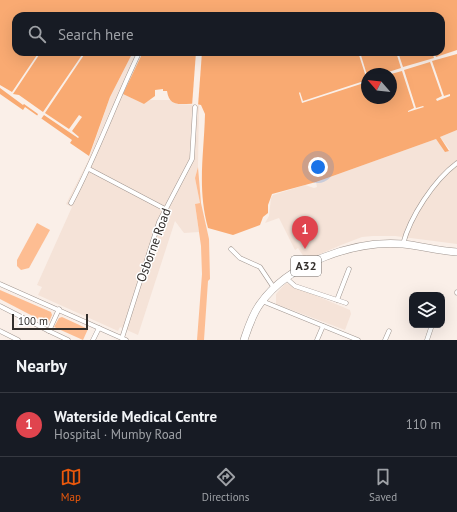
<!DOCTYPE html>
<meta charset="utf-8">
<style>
:root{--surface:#171b24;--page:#20242c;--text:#f1f3f6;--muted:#9ea1a6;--line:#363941;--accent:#ea580c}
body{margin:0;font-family:"PT Sans",sans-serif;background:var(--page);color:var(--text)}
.controls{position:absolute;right:12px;bottom:12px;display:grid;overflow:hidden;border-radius:8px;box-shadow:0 4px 16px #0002}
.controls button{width:36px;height:36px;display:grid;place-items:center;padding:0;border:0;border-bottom:1px solid var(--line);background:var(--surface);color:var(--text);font:20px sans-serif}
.compass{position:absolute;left:361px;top:68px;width:36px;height:36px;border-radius:50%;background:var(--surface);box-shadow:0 4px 16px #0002;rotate:298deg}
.scale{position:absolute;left:12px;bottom:10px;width:76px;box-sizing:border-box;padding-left:4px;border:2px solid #332f2c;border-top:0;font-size:11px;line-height:14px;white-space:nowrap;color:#332f2c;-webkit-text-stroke:3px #fff;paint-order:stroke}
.you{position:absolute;left:318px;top:167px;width:14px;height:14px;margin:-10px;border:3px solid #fff;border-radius:50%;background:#1a73e8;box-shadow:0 0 0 6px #1a73e833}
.badge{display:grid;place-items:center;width:26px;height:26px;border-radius:50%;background:var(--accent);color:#fff;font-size:13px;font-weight:700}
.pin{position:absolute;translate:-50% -33px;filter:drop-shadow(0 1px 2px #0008)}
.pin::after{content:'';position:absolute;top:21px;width:14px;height:12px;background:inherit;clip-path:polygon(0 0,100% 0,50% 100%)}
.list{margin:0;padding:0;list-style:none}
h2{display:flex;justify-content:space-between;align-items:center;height:52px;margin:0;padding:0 16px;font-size:17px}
h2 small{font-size:13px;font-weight:400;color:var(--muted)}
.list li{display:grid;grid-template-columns:26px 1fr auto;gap:12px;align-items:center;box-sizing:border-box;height:64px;padding:0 16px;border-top:1px solid var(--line)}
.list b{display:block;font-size:15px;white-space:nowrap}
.list p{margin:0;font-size:13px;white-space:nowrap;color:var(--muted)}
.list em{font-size:13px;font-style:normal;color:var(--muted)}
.icon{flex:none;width:22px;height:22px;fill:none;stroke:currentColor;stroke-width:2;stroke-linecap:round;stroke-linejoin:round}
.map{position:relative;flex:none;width:457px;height:340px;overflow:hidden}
.search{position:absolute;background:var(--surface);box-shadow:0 4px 16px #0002;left:12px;right:12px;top:12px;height:44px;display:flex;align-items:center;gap:10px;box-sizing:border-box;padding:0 14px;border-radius:12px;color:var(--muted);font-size:15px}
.sheet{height:116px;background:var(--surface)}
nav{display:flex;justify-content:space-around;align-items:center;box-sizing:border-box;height:56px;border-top:1px solid var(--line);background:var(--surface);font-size:11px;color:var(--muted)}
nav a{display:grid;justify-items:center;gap:2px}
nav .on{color:var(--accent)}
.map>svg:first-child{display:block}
</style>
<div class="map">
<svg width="457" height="340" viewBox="0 0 457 340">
<rect width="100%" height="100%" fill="#faefe8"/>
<g fill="#f5e3d8">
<path d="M133,52h10l-19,42 20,10 5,-4h22l6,4 22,1 -1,62 -3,11 5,25 -5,1 4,28 -15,1 -9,-12 -37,114 -18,-8 -2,4 -80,-36 4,-8 -5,-2 35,-78 -6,-3 22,-43 22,-64z"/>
<path d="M457,130v114l-62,-8h-22l-11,1 -21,8 -32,14 -2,-4 -3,2 -6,-9 -3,2 -16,-32 -14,5 4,-7 2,-18 2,-3 32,-10 9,3 3,-1 -1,-5 120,-43 9,12 5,-1 -10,-13z"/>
<path d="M286,283l64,27 1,4 -6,16 -69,-26v-10z"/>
</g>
<g fill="#fdbd92">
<path d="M198,167l3,36 8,36 1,40 -2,2 -4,59h-7l5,-66 -1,-28 -6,-42 5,-1 -5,-25z"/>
<path d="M37,223l13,7 -21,38 -8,2 -4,-4v-6z"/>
<path d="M0,290l51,22 1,3 -4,9 -48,-25z"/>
<path d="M62,317l26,12 -5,11 -29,-13 5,-9z"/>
</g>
<path fill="#f9aa72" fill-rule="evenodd" d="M0,0h457v130l-17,7 9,14 -4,1 -9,-13 -120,43 -44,12 -4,11v8l-5,4 -3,8 -27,10 -25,-7c-11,-41 -4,-73 -3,-114l-4,-9c-14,-5 -31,7 -34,-14h-4v-2l-8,1v6l-11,8 -21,-10 20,-42h298v-36h-425v36h117l-23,45 -21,59 -19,-13 2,-3 -47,-33 -2,3 -23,-16zM367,74h24v24h-24z"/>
<g fill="#faefe8">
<path d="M457,50v4l-25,7 12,35 6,-2v2l-13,5 -1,-2 6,-3 -12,-34 -26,8 12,38 7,-2 1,1 -16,5v-1l6,-3 -12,-37 -11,3h-9l19,-6 -5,-16h2l5,15 31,-9 -2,-6h2l2,5z"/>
<path d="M39,52h2l-28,42 6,1 24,17 41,-60h2l-41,61 24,16 10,-14 3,2 -10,14 7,6 -1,1 -34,-23 -3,4 -4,-3 1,-2 -14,-10 -1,1 -23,-17v-3l12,7z"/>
<path d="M196,52h6l-4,54h-6z"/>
<path d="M358,52h2l7,23v7l-65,21 -3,-10 1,-1 3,9 64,-21z"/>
</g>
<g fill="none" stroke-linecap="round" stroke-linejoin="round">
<defs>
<g id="street">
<path d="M89,169l76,40"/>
<path d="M71,203c26,-49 44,-100 68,-150"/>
<path d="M403,244c7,-27 31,-64 54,-81"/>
<path d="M231,249l9,9 20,9 14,21"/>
<path d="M286,278l9,8 51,17"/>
<path d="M0,284l126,56"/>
<path d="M457,293v-1"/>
<path d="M337,300l12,-31"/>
<path d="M262,301l96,39"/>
<path d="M0,306l49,25 10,-22"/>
<path d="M0,331l18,9"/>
<path d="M49,331l19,9"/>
<path d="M122,338l37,-116 33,-63 3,-52"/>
<path d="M93,340l6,-12"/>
<path d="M317,340l6,-14"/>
<path d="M385,340l4,-9"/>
<path d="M427,340l5,-15"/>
</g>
<path id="primary" d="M244,340c4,-12 8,-25 16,-36 29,-41 94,-64 143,-60 18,2 36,7 54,8"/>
</defs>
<use href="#street" stroke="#a09690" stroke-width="5"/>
<use href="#primary" stroke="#a09690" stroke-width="8"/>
<use href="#street" stroke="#fff" stroke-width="4"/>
<use href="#primary" stroke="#fff" stroke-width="7"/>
</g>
<g text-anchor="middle" stroke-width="3" stroke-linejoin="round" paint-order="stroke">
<rect fill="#fff" stroke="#706d6b" stroke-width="1" x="291" y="256" width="30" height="20" rx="3"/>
<g font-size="12" font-weight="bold" fill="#332f2c">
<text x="306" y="270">A32</text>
</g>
<g font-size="13" fill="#332f2c" stroke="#fff">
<text transform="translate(153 245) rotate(-70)" y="5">Osborne Road</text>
</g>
</g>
</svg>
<div class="controls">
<button><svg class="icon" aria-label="layers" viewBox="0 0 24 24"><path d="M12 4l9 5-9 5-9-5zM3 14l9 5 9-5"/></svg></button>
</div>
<svg class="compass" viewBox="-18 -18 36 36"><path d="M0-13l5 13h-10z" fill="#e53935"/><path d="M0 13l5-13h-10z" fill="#9ea1a6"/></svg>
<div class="scale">100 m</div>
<div class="you"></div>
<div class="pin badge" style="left:305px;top:249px;background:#e0444e">1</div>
<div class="search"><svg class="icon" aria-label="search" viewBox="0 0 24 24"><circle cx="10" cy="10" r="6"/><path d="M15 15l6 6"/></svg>Search here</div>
</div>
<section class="sheet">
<h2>Nearby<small></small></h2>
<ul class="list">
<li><span class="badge" style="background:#e0444e">1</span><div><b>Waterside Medical Centre</b><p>Hospital · Mumby Road</p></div><em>110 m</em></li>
</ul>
</section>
<nav>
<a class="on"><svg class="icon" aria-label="map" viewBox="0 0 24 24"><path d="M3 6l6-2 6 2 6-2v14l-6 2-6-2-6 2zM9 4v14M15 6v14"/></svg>Map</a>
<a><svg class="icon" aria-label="directions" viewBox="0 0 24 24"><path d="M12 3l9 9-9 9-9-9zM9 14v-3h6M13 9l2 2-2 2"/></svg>Directions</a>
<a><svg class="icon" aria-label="saved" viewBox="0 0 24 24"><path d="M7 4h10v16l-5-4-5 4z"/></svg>Saved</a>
</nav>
